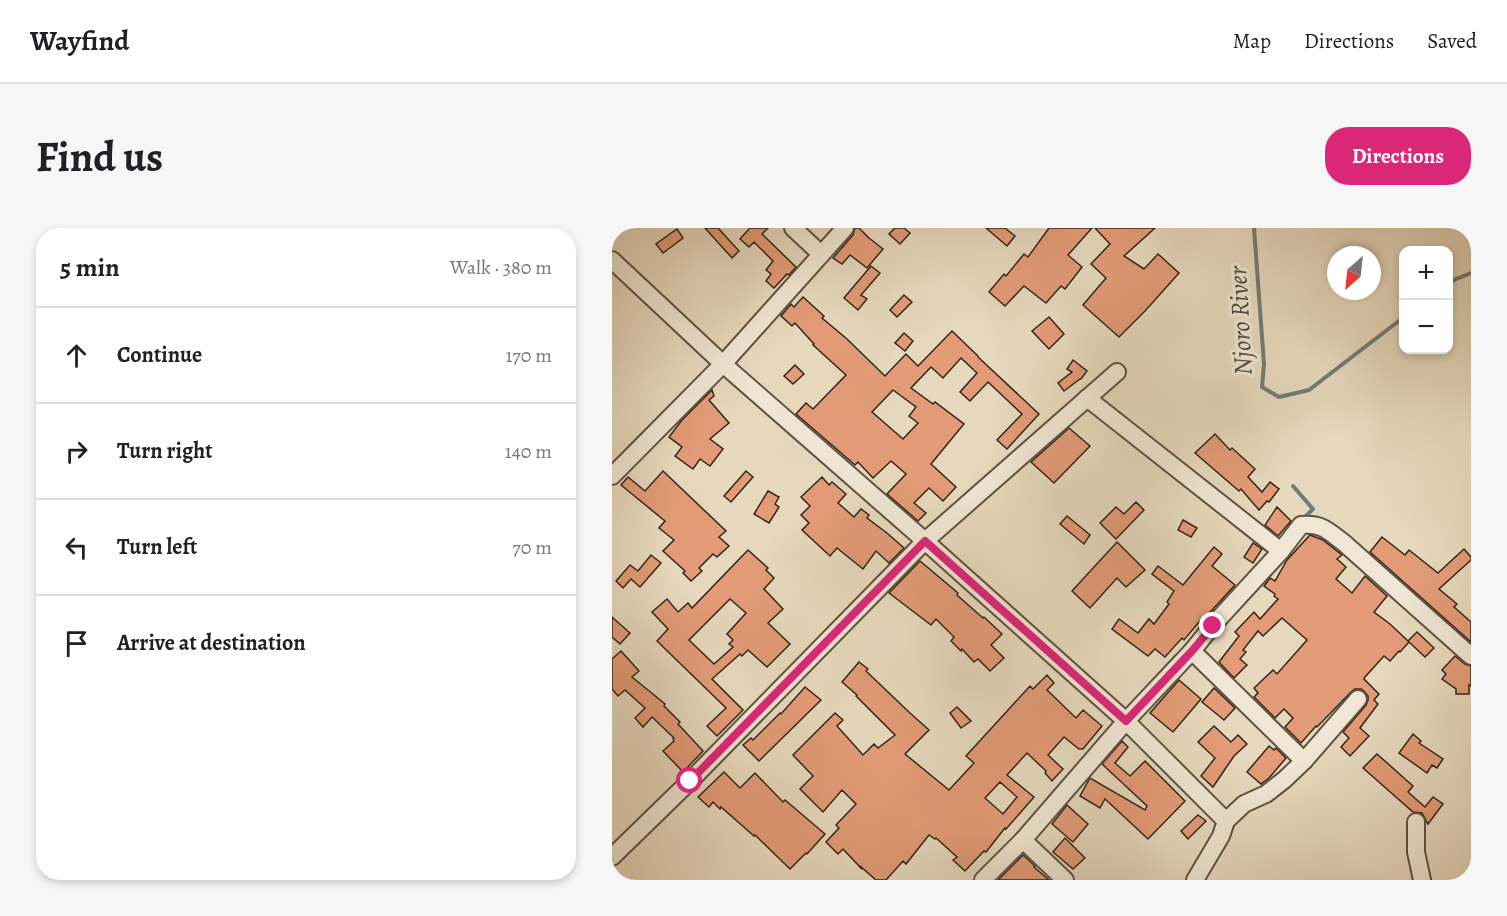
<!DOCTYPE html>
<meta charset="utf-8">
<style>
:root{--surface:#fff;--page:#f6f6f6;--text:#202124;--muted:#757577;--line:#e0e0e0;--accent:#db2777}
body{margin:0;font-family:Alegreya,serif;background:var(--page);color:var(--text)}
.controls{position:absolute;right:18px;top:18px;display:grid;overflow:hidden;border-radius:12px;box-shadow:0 3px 9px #0003}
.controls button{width:54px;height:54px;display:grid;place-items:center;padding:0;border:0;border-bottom:2px solid var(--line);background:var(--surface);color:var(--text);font:30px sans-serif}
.compass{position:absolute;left:715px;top:18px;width:54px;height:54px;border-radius:50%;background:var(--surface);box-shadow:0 3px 9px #0003;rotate:207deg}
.stop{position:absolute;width:18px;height:18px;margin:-14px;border:4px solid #db2777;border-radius:50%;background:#fff}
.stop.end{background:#db2777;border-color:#fff;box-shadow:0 2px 6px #0008}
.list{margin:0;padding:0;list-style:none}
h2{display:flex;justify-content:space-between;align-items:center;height:78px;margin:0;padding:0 24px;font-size:26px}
h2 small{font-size:20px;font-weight:400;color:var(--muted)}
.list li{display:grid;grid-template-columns:39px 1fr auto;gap:18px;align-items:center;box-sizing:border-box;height:96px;padding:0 24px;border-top:2px solid var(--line)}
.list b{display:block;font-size:22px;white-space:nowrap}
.list em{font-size:20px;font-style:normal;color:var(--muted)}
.icon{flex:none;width:33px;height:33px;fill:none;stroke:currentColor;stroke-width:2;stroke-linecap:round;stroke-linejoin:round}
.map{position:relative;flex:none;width:859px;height:652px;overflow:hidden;border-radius:24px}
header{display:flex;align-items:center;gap:36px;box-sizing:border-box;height:84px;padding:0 30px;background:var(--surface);border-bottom:2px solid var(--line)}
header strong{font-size:28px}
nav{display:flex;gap:33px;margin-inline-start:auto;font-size:21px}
.intro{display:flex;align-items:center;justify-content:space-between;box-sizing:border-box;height:144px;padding:0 36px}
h1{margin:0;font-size:42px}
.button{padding:15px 27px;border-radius:24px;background:var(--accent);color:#fff;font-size:21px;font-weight:700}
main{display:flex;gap:36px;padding:0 36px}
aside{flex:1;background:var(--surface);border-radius:24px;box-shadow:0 3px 9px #0003}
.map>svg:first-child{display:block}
</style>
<header>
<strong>Wayfind</strong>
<nav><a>Map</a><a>Directions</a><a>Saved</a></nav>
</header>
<div class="intro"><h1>Find us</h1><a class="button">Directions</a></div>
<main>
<aside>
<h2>5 min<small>Walk · 380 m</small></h2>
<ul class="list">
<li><svg class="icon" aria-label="ahead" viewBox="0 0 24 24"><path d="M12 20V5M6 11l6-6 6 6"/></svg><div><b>Continue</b></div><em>170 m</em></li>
<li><svg class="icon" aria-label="right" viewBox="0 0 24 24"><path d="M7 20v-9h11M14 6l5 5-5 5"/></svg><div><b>Turn right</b></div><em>140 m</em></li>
<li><svg class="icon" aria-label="left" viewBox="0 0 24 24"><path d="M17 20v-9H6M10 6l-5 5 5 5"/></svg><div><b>Turn left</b></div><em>70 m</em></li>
<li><svg class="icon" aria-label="arrive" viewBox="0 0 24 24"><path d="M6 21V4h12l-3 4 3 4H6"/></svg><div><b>Arrive at destination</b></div></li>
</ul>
</aside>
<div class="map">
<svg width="859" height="652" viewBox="0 0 859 652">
<rect width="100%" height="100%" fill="#e6d8bc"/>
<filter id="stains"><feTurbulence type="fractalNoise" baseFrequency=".00333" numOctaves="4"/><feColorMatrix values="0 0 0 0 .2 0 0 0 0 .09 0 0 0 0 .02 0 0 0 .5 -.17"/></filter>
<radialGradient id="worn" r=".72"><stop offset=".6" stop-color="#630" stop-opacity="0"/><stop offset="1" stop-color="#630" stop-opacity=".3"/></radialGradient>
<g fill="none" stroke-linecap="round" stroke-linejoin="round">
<g stroke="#6f7d77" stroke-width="4">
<path d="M642,0l10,136 -2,23 17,10 30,-7 95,-73"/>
<path d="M836,56l8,-5 15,-6"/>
<path d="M681,258l20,23 -9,9"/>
<path d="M537,457l27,-29"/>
</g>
</g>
<g fill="#e29b76" stroke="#32241a" stroke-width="1.5" fill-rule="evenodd">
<path d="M93,0h13l21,23 -7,7z"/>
<path d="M138,0h18l-6,6 34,33 -7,8 -2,-1 -13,14 -8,-7 5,-7 -5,-4 7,-9 -19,-19 -5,5 -9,-8z"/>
<path d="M243,0h4l10,10 14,11 -16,19 -17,-13 -8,9 -9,-6 20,-23z"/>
<path d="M283,0h9l6,5 -10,11 -11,-10z"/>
<path d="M374,0h19l10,8 -8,10z"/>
<path d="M437,0h43l-24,27 14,12 -17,22 -4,-3 -15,17 -22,-17 -19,20 -16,-14 15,-18 2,2 18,-22 4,3z"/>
<path d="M483,0h60l-31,28 20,13 14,-15 21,19 -34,38 -26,26 -36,-32 23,-27 -15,-14 19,-20z"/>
<path d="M65,1l6,9 -20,15 -7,-9z"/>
<path d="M259,38l9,7 -19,22 6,4 -9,11 -14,-12z"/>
<path d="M292,67l8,7 -15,15 -7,-7z"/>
<path d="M191,69l21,19 -2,2 25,21 38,37 21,-22 12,12 34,-35 26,25v1l61,57 -32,35 -10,-9 25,-26 -34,-32 -18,19 -10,-9 17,-19 -16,-15 -18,20 -12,-11 -20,21 22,16 2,-2 29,22 -33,40 25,23 -13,14 -14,-13 -15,15 12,10 -8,8 -31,-27 19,-20 -15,-13 -18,17 -15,-16 -3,3 -59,-51 10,-11 7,6 33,-34 -33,-30 1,-1 -19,-21 -3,3 -11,-10 10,-12 3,3zM281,162l23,17 -7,9 9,7 -15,16 -31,-27z"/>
<path d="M437,89l15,17 -15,15 -17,-18z"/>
<path d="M292,105l9,8 -8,10 -10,-8z"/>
<path d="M461,132l14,11 -6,8h-1l-16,12 -6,-8 14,-11 -5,-3z"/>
<path d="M183,137l9,9 -11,10 -9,-8z"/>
<path d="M100,162l2,6 -5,4 20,23 -19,16 13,10 -13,17 -10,-7 -7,10 -18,-13 7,-9 -13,-10 13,-17z"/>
<path d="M457,200l21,18 -36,37 -23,-21z"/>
<path d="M603,206l15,16 2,-2 23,21 -7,8 14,15 8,-10 9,7 -10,13 -2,-1 -8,9 -18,-21 -2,2 -44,-38z"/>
<path d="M51,243l63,60 -7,6 10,9 -12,11 -4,-3 -14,14 3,3 -11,10 -8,-8 2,-2 -22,-20 11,-11 -15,-12 6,-7 -44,-36 7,-8 17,14z"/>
<path d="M134,243l7,6 -22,25 -7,-6z"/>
<path d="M210,249l7,8 3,-3 14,12 -8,9 16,14 7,-8 8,6 -2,3 20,15 17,15 -15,15 -13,-12 -13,18 -26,-21 -7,8 -28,-26 7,-7 -8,-8 9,-9 -9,-9z"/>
<path d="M156,263l11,6 -4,7 4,3 -10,16 -15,-9z"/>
<path d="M524,274l8,8 -28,29 -16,-16 16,-16 8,7z"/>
<path d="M665,279l14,14 -13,15 -13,-11z"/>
<path d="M455,288l23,19 -6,9 -24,-20z"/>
<path d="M571,292l14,8 -6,9 -13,-7z"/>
<path d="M698,307l13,5 19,15 -5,4 9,8 -10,12 16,14 13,-17 22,20 -13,16 16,12 18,17 9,-9 17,16 -9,9 -16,-15 -9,10 -1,-1 -9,10 -6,-5 -19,21 -1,2 15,15 -5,6 4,4 -18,24 9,8 -19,20 -9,-9 8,-9 -6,-6 23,-27 2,-5v-4l-4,-5 -3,-2h-6l-4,3 -34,35 -1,-1 -15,17 -16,-16 8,-9 -9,-9 -9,9 -21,-21 4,-4 -4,-5 19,-18 4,4 30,-34 -25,-22 -19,18 -5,-5 -15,19 3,2 -6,7 7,6 -13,13 -15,-16 20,-26 -4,-4 19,-20 6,7 18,-20 -4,-3 1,-2 -11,-8 6,-8 5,3 12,-21z"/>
<path d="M770,309l23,18 4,-5 29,23 26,-24 7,8v3l-32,29 18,15 -3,3 17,15v20l-101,-90z"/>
<path d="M505,314l28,28 -19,17 -9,-9 -27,30 -18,-17z"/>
<path d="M641,315l9,6 -9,14 -9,-6z"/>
<path d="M602,319l8,7 -10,12 23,19 -22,24 -8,8 -1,-1 -20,24 -2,-2 -17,19 -10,-8 -7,7 -36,-27 7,-10 19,14 11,-14 5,5 15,-20 -2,-2 7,-11 -22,-17 6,-8 25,19z"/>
<path d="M136,322l20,18 -2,2 8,8 -10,11 19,20 -15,14 22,21 -23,23 -19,-17 -6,6 -2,-2 -28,25 31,31 -26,26 -10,-10 19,-18 -69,-67 11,-12 -16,-17 15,-13 11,13 10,-9 4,5zM118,371l16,14 -19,21 6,6 -4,4 4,3 -19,17 -25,-24z"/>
<path d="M39,327l10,8 -21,24 -9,-8 -8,9 -7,-7 14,-16 8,6z"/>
<path d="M308,333l38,32 -1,2 26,23 1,-1 18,17 -11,11 13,13 -14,13 -12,-12 -4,3 -12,-13 -1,2 -10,-10 3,-4 -18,-18 -5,6 -42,-32z"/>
<path d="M0,389l18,16 -10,11 -8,-7z"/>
<path d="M9,423l18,20 -7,6 33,27 -1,2 16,16 -2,2 25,27 -20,21 -20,-21 11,-10 -1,-2 1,-1 -22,-21 -9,10 -8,-9 10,-10 -20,-18 -7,6 -6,-7v-30z"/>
<path d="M843,428l10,8 6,2v20l-2,-1v9h-13v-5l-14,-10 4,-5 -4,-4z"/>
<path d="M247,434l9,7 -2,2 44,42 19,17 -24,24 44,36 25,-27 -8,-7 64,-70 3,3 14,-14 7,8 -7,7 29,28 7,-8 19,16 -19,23h-4l-15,-12 -16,18 15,14 -11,12 -7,-8 1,-2 -19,-18 -20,22 27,22 -28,32 -1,-1 -19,24 -2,-1 -19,20 -12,-11 4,-3 -21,-19 -1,1 -6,-4 -23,29 -3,-3 -17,19h-10l-15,-13v1l-18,-19 -5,5 -12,-12 13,-14 -3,-3 20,-21 -14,-14 -19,22 -23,-23 13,-13 -20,-21 42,-42 8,7 -6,6 26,29 11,-11 4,4 17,-13 -39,-39 1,-1 -15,-13zM388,554l17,15 -14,17 -18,-16z"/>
<path d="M567,452l22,19 -28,33 -23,-19z"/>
<path d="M193,459l16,13 -62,61 -16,-16 8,-7 2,2 27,-27 1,1z"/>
<path d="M602,460l21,20 -11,12 -22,-18z"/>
<path d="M345,479l14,14 -10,7 -11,-15z"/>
<path d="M602,498l17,16 7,-7 9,9 -13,12 -21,31 -12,-11 14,-18 -17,-16z"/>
<path d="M801,506l8,7 -2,2 24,16 -6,9 -5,-3 -5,8 -28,-20z"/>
<path d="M510,513l6,6 -13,16 15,13 15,-15 40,40 -37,38 -43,-40 -5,9 -20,-12 10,-18 55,32 2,-4 -45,-42z"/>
<path d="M657,518l5,4 2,-2 10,10 -17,20 -8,6 -14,-12z"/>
<path d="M765,526l36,32 -5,6 17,15 8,-10 10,7 -15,20 -6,-11 -9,-1 -50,-44z"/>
<path d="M112,544l16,16 15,-15 28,29 2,-2 40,34 -18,20 -1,-1 -16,16 -35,-34 -1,1 -33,-29 -1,2 -7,-7 -4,5 -11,-10z"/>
<path d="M455,577l21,19 -15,18 -21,-18z"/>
<path d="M586,587l8,6 -18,18 -7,-8z"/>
<path d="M453,610l20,20 -12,11 -20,-17z"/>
<path d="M411,627l12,11 -1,1 15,13h-51z"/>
</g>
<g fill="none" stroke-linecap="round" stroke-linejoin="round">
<defs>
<g id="minor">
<path d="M181,0l28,26"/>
<path d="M0,32l111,104 202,177 -235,240 -78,76"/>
<path d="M505,144l-192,169 201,180 100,100"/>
<path d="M475,170l194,153"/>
<path d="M0,248l111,-112 122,-136"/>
<path d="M580,423l112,110"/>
<path d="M804,594v30l6,28"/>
<path d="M411,612l42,40"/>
<path d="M371,652l40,-40 103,-119 66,-70 21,-26 68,-74 20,-26c21,-2 27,6 43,18l127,113"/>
<path d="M583,652l26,-44 5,-15 18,-17 22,-10 18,-14 20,-19 54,-62"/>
</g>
</defs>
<use href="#minor" stroke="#5f5142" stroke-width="20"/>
<use href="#minor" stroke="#efe6d3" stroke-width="16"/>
</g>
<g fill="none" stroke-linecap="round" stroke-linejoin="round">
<path stroke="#db2777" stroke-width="8" d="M78,553l235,-240 201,180 66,-70 21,-25"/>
</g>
<g text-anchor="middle" stroke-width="6" stroke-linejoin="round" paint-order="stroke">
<g font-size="26" font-style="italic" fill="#4b4941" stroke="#efe6d3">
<text transform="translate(628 93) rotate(-93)" y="9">Njoro River</text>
</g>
</g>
<rect width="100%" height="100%" filter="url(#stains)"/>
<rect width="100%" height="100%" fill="url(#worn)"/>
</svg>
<div class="controls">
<button>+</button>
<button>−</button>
</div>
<svg class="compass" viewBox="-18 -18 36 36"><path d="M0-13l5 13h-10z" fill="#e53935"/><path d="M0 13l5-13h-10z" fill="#757577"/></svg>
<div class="stop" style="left:78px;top:553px"></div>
<div class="stop end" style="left:601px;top:398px"></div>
</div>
</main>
